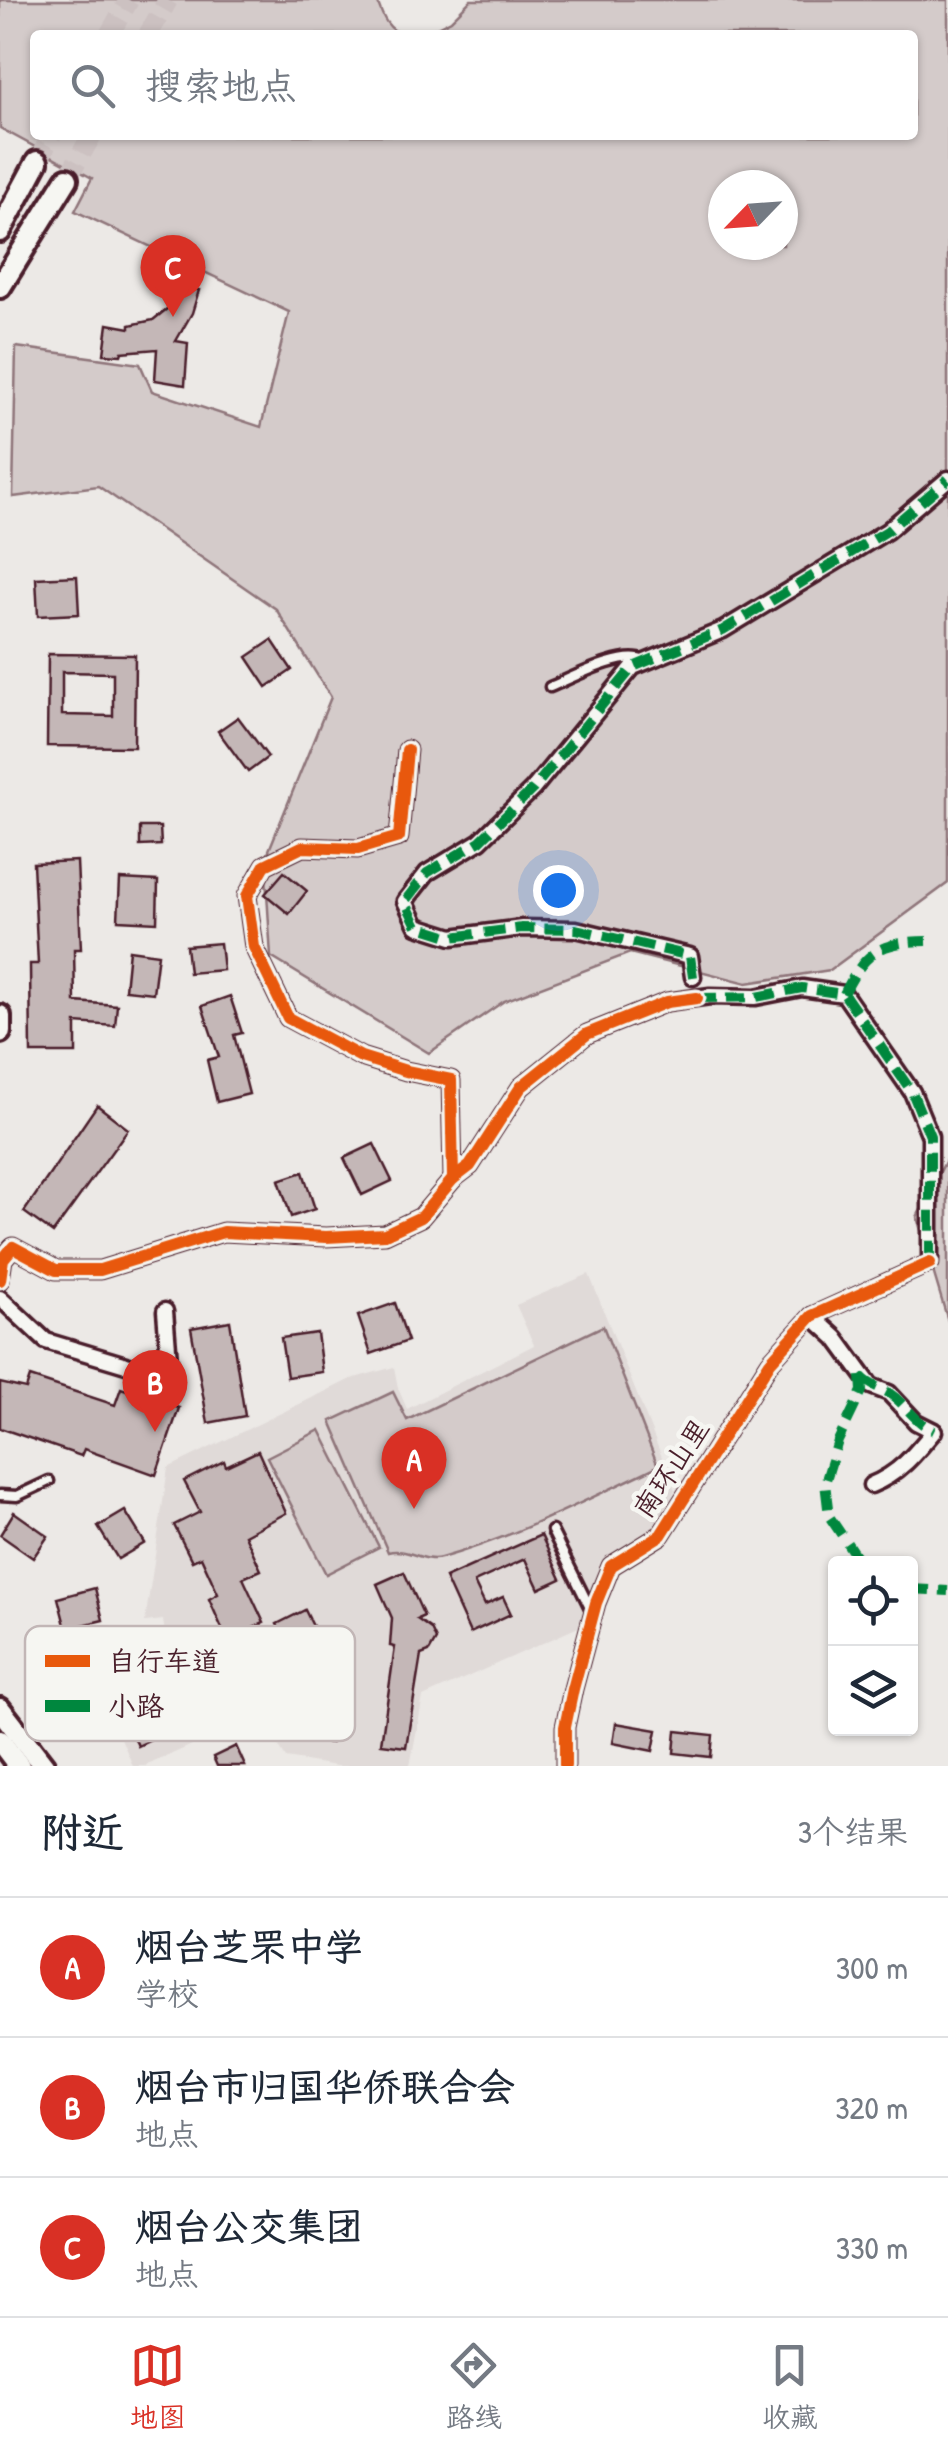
<!DOCTYPE html>
<html lang="zh">
<meta charset="utf-8">
<style>
:root{--surface:#fff;--page:#f2f2f3;--text:#1f2937;--muted:#747a83;--line:#e0e1e3;--accent:#d93025}
body{margin:0;font-family:"Patrick Hand","LXGW WenKai TC",sans-serif;background:var(--page);color:var(--text)}
.controls{position:absolute;right:30px;bottom:30px;display:grid;overflow:hidden;border-radius:10px;box-shadow:0 2px 8px #0004}
.controls button{width:90px;height:90px;display:grid;place-items:center;padding:0;border:0;border-bottom:2px solid var(--line);background:var(--surface);color:var(--text);font:50px sans-serif}
.compass{position:absolute;left:708px;top:170px;width:90px;height:90px;border-radius:50%;background:var(--surface);box-shadow:0 2px 8px #0004;rotate:245deg}
.you{position:absolute;left:558px;top:890px;width:35px;height:35px;margin:-25px;border:8px solid #fff;border-radius:50%;background:#1a73e8;box-shadow:0 0 0 15px #1a73e833}
.badge{display:grid;place-items:center;width:65px;height:65px;border-radius:50%;background:var(--accent);color:#fff;font-size:32px;font-weight:700}
.pin{position:absolute;translate:-50% -82px;filter:drop-shadow(0 2px 5px #0008)}
.pin::after{content:'';position:absolute;top:52px;width:35px;height:30px;background:inherit;clip-path:polygon(0 0,100% 0,50% 100%)}
.list{margin:0;padding:0;list-style:none}
h2{display:flex;justify-content:space-between;align-items:center;height:130px;margin:0;padding:0 40px;font-size:42px}
h2 small{font-size:32px;font-weight:400;color:var(--muted)}
.list li{display:grid;grid-template-columns:65px 1fr auto;gap:30px;align-items:center;box-sizing:border-box;height:140px;padding:0 40px;border-top:2px solid var(--line)}
.list b{display:block;font-size:38px;white-space:nowrap}
.list p{margin:0;font-size:32px;white-space:nowrap;color:var(--muted)}
.list em{font-size:32px;font-style:normal;color:var(--muted)}
.icon{flex:none;width:55px;height:55px;fill:none;stroke:currentColor;stroke-width:2;stroke-linecap:round;stroke-linejoin:round}
.map{position:relative;flex:none;width:948px;height:1766px;overflow:hidden}
.search{position:absolute;background:var(--surface);box-shadow:0 2px 8px #0004;left:30px;right:30px;top:30px;height:110px;display:flex;align-items:center;gap:25px;box-sizing:border-box;padding:0 35px;border-radius:10px;color:var(--muted);font-size:38px}
.sheet{height:550px;background:var(--surface)}
nav{display:flex;justify-content:space-around;align-items:center;box-sizing:border-box;height:140px;border-top:2px solid var(--line);background:var(--surface);font-size:28px;color:var(--muted)}
nav a{display:grid;justify-items:center;gap:5px}
nav .on{color:var(--accent)}
.map>svg:first-child{display:block}
</style>
<div class="map">
<svg width="948" height="1766" viewBox="0 0 948 1766">
<rect width="100%" height="100%" fill="#ece9e6"/>
<filter id="ink" filterUnits="userSpaceOnUse"><feTurbulence type="fractalNoise" baseFrequency=".01" numOctaves="2"/><feDisplacementMap in="SourceGraphic" scale="20" xChannelSelector="R" yChannelSelector="G"/><feConvolveMatrix kernelMatrix="1 2 1 2 8 2 1 2 1" color-interpolation-filters="sRGB"/></filter>
<g filter="url(#ink)">
<path fill="#e0dad8" d="M589,1274l86,216 -20,38 -55,34 -15,62 -162,73 -13,69h-74l-50,-8 -27,-43 -114,51h-12l-19,-44 59,-33 -10,-69 -18,2 23,-154 183,-89 43,-12 4,21 9,21 127,-64 -18,-40z"/>
<g fill="#d4cbca" stroke="#8f757a" stroke-width="2.5" fill-rule="evenodd">
<path d="M0,0h377c5,16 11,32 29,35h-371v100h878v-100h-492l30,-15 20,-20h477v883l-118,87 -83,13 -117,-30 -126,48 -75,52 -158,-96 -6,-97 66,-163 -55,-88 -178,-123 -85,11 3,-150 124,17 12,27 109,36 28,-115 -214,-101 17,-33 -92,-50zM723,185h60v60h-60z"/>
<path d="M948,1156v165l-31,-104z"/>
<path d="M603,1326l55,140c-70,33 -142,71 -217,92 -18,5 -34,-11 -53,-6l-57,-131 62,-29 14,28z"/>
<path d="M320,1430l59,117 -53,27 -59,-117z"/>
</g>
<g fill="#c4b7b7" stroke="#4a1f2b" stroke-width="2.5" fill-rule="evenodd">
<path d="M167,281l32,9 -7,23 -16,28 12,2 -3,42 -30,-5 2,-31 -35,3 -1,3 -17,-1 4,-30 22,4v-3l23,-5 25,-20 -15,-4z"/>
<path d="M77,576l2,38 -41,2 -2,-38z"/>
<path d="M272,640l20,30 -25,17 -20,-30z"/>
<path d="M48,654l87,1 -1,92 -87,-1zM62,672l51,1v43l-51,-1z"/>
<path d="M238,717l30,40 -20,15 -30,-41z"/>
<path d="M140,827h20l1,18 -21,1z"/>
<path d="M77,861l4,88h-7l1,53 42,3 -2,21 -39,-3v30h-45l-1,-89h8l-5,-101z"/>
<path d="M284,872l23,19 -18,23 -24,-20z"/>
<path d="M120,879l38,2 -1,41 -39,-2z"/>
<path d="M220,943l3,27 -34,3 -3,-27z"/>
<path d="M129,950l29,4 -5,39 -28,-3z"/>
<path d="M230,996l12,37 -8,2 15,59 -32,8 -10,-42 12,-3 -17,-51z"/>
<path d="M97,1105l31,24 -75,104 -29,-21z"/>
<path d="M374,1144l18,37 -30,14 -18,-37z"/>
<path d="M303,1172l12,37 -24,8 -12,-37z"/>
<path d="M395,1303l13,38 -37,13 -13,-38z"/>
<path d="M230,1321l15,95 -37,7 -17,-95z"/>
<path d="M317,1333l5,39 -35,5 -6,-39z"/>
<path d="M30,1377l85,28 6,-17 58,20 -23,67 -72,-26 -3,7 -81,-28v-45l26,6z"/>
<path d="M258,1451l28,62 -41,22 16,35 -18,8 21,45 -37,17 -18,-41 9,-5 -17,-37 -9,4 -18,-36 26,-13 -16,-31 40,-20 2,5z"/>
<path d="M125,1511l20,32 -27,16 -20,-32z"/>
<path d="M14,1512l34,24 -15,22 -33,-23z"/>
<path d="M541,1535l20,44 -22,10 -14,-30 -51,23 11,23 18,-8 8,17 -41,19 -25,-55z"/>
<path d="M404,1572l20,44 -7,3 14,10 5,11 -7,12 -8,3 -15,92 -25,-3 14,-97 -5,-1 2,-28 -15,-34z"/>
<path d="M95,1588l8,32 -37,9 -8,-31z"/>
<path d="M305,1610l32,65 -6,68 -29,-3 5,-51 -30,-65z"/>
<path d="M173,1711l7,15 -42,20 -7,-16z"/>
<path d="M616,1723l41,7 -4,21 -40,-8z"/>
<path d="M676,1731l37,4 -2,22 -37,-4z"/>
<path d="M236,1746l9,20h-28l-4,-9z"/>
</g>
<g fill="none" stroke-linecap="round" stroke-linejoin="round">
<g stroke="#ccc1c1" stroke-width="20" stroke-dasharray="20 10" stroke-linecap="butt">
<path d="M109,35l20,-35"/>
<path d="M148,35l20,-35"/>
<path d="M37,162l15,-27"/>
<path d="M67,179l25,-44"/>
</g>
<defs>
<g id="lane">
<path d="M550,687c22,-9 74,-37 94,-26"/>
<path d="M0,1495l17,1 32,-15"/>
<path d="M552,1531l41,83"/>
</g>
<g id="street">
<path d="M407,750l-8,87 -41,12 -56,-2 -37,18 -18,31 7,51 34,71 73,39 45,14 45,9 2,99"/>
<path d="M693,977l-3,-21 -114,-27 -54,-1 -70,9 -35,-11 -12,-25 22,-28 53,-32 53,-52 100,-122 90,-37 164,-99 61,-52"/>
<path d="M0,1280l3,-21 10,-12 43,23h44l123,-38 103,5 59,-3 36,-17 32,-38 17,-13 51,-79 66,-53 80,-32 43,-6 46,1 46,-9 42,6 68,98 18,44v127l-118,53 -42,46 -109,173 -50,31 -15,37 -23,86 -8,38v39"/>
<path d="M0,1298l46,43 100,30 24,2 -5,-62"/>
<path d="M812,1316l24,22 35,48 18,7 27,29 18,9c-19,23 -35,43 -63,54"/>
</g>
<g id="secondary">
<path d="M0,231l37,-69"/>
<path d="M0,287l67,-108"/>
<path d="M0,1016v16"/>
<path d="M0,1709l44,57"/>
<path d="M0,1741l19,25"/>
</g>
</defs>
<use href="#lane" stroke="#4a1f2b" stroke-width="15"/>
<use href="#street" stroke="#4a1f2b" stroke-width="21"/>
<use href="#secondary" stroke="#4a1f2b" stroke-width="28"/>
<use href="#lane" stroke="#f6f6f2" stroke-width="8"/>
<use href="#street" stroke="#f6f6f2" stroke-width="14"/>
<use href="#secondary" stroke="#f6f6f2" stroke-width="20"/>
<g stroke="#00873e" stroke-width="10" stroke-dasharray="20 10" stroke-linecap="butt">
<path d="M693,977l-3,-21 -114,-27 -54,-1 -70,9 -35,-11 -12,-25 22,-28 53,-32 53,-52 100,-122 90,-37 164,-99 61,-52"/>
<path d="M844,994c21,-42 35,-52 83,-53"/>
<path d="M697,998l59,-1 46,-9 42,6 68,98 18,44v127"/>
<path d="M861,1376l1,15 -24,50 -13,42 4,33 32,48"/>
<path d="M861,1376c9,10 18,11 28,17 17,11 23,27 45,38"/>
<path d="M910,1589l38,2"/>
</g>
<defs>
<g id="cycleway">
<path d="M407,750l-8,87 -41,12 -56,-2 -37,18 -18,31 7,51 34,71 73,39 45,14 45,9 2,99"/>
<path d="M0,1280l3,-21 10,-12 43,23h44l123,-38 103,5 59,-3 36,-17 32,-38 17,-13 51,-79 66,-53 80,-32 30,-4"/>
<path d="M565,1766v-39l8,-38 23,-86 15,-37 50,-31 109,-173 42,-46 118,-53"/>
</g>
</defs>
<use href="#cycleway" stroke="#f6f6f2" stroke-width="19"/>
<use href="#cycleway" stroke="#e8590c" stroke-width="12"/>
</g>
</g>
<g text-anchor="middle" stroke-width="9" stroke-linejoin="round" paint-order="stroke">
<g font-size="28" fill="#4a1f2b" stroke="#f6f6f2">
<text transform="translate(671 1468) rotate(-56)" y="10">南环山里</text>
</g>
</g>
<rect x="25" y="1626" width="330" height="115" rx="15" fill="#f6f6f2" stroke="#c2b6b6" stroke-width="2.5"/>
<rect x="45" y="1655" width="45" height="12" fill="#e8590c"/>
<rect x="45" y="1700" width="45" height="12" fill="#00873e"/>
<g font-size="28" fill="#4a1f2b">
<text x="108" y="1671">自行车道</text>
<text x="108" y="1716">小路</text>
</g>
</svg>
<div class="controls">
<button><svg class="icon" aria-label="locate" viewBox="0 0 24 24"><circle cx="12" cy="12" r="6"/><path d="M12 2v4M12 18v4M2 12h4M18 12h4"/></svg></button>
<button><svg class="icon" aria-label="layers" viewBox="0 0 24 24"><path d="M12 4l9 5-9 5-9-5zM3 14l9 5 9-5"/></svg></button>
</div>
<svg class="compass" viewBox="-18 -18 36 36"><path d="M0-13l5 13h-10z" fill="#e53935"/><path d="M0 13l5-13h-10z" fill="#747a83"/></svg>
<div class="you"></div>
<div class="pin badge" style="left:414px;top:1509px">A</div>
<div class="pin badge" style="left:155px;top:1432px">B</div>
<div class="pin badge" style="left:173px;top:317px">C</div>
<div class="search"><svg class="icon" aria-label="search" viewBox="0 0 24 24"><circle cx="10" cy="10" r="6"/><path d="M15 15l6 6"/></svg>搜索地点</div>
</div>
<section class="sheet">
<h2>附近<small>3个结果</small></h2>
<ul class="list">
<li><span class="badge">A</span><div><b>烟台芝罘中学</b><p>学校</p></div><em>300 m</em></li>
<li><span class="badge">B</span><div><b>烟台市归国华侨联合会</b><p>地点</p></div><em>320 m</em></li>
<li><span class="badge">C</span><div><b>烟台公交集团</b><p>地点</p></div><em>330 m</em></li>
</ul>
</section>
<nav>
<a class="on"><svg class="icon" aria-label="map" viewBox="0 0 24 24"><path d="M3 6l6-2 6 2 6-2v14l-6 2-6-2-6 2zM9 4v14M15 6v14"/></svg>地图</a>
<a><svg class="icon" aria-label="directions" viewBox="0 0 24 24"><path d="M12 3l9 9-9 9-9-9zM9 14v-3h6M13 9l2 2-2 2"/></svg>路线</a>
<a><svg class="icon" aria-label="saved" viewBox="0 0 24 24"><path d="M7 4h10v16l-5-4-5 4z"/></svg>收藏</a>
</nav>
